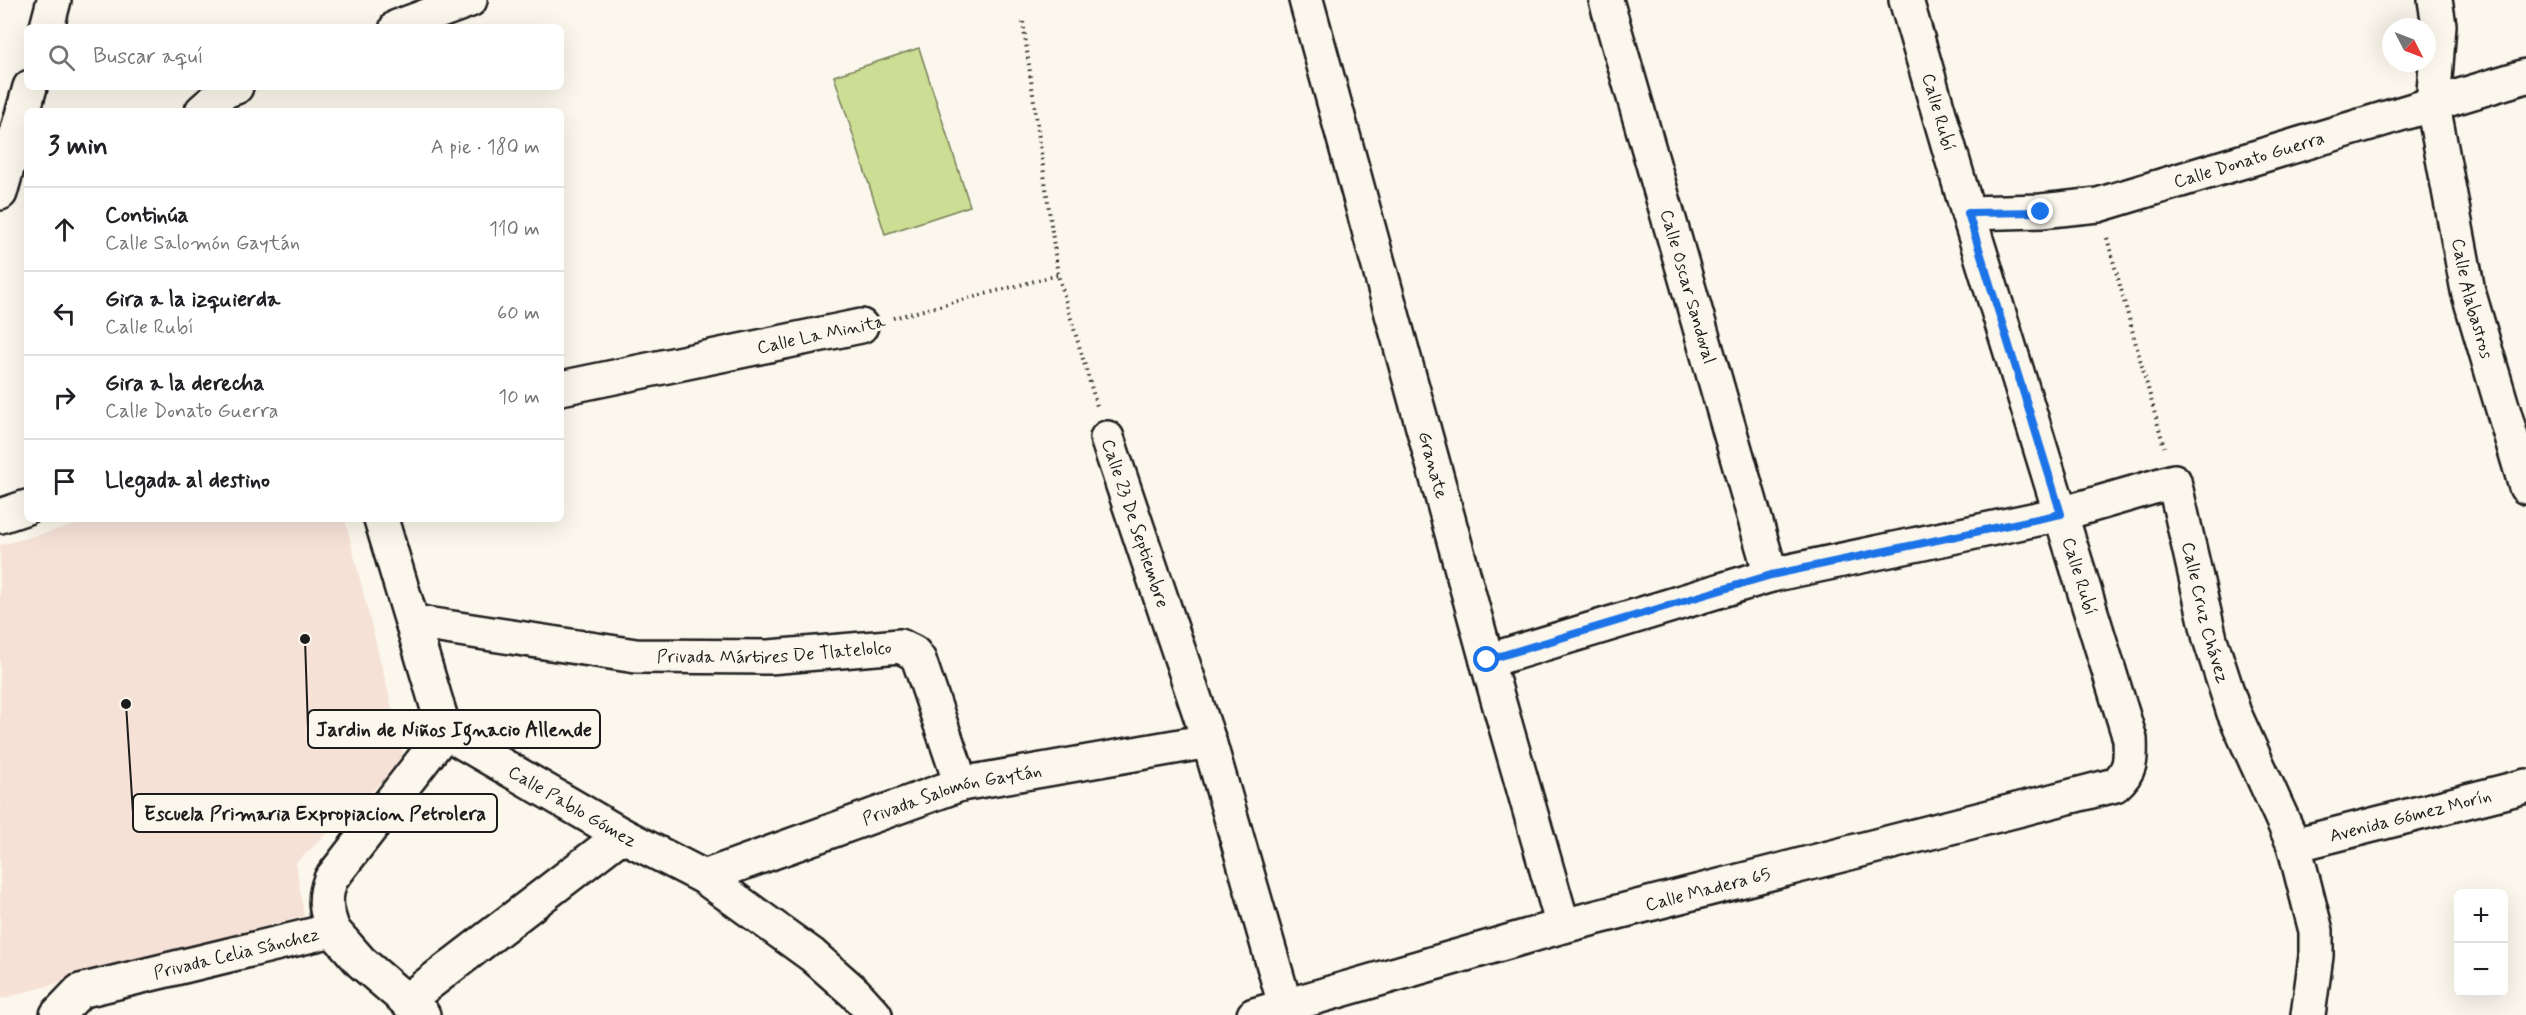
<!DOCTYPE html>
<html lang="es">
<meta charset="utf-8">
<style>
:root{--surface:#fff;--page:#f6f6f6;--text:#202124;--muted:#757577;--line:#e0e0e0}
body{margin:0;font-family:Mynerve,sans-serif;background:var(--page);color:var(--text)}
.controls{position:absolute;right:18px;bottom:18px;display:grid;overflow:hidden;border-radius:9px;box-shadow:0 6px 24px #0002}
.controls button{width:54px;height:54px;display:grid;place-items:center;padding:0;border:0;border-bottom:2px solid var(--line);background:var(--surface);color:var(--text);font:30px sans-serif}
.compass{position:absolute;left:2382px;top:18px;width:54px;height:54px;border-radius:50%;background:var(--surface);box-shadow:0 6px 24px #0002;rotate:132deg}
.stop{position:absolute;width:18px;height:18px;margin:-14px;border:4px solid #1a73e8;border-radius:50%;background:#fff}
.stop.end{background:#1a73e8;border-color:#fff;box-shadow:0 2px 6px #0008}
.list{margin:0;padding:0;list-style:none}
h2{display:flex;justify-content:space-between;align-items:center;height:78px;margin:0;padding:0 24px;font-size:26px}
h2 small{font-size:20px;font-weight:400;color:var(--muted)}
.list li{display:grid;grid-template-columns:39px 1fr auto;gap:18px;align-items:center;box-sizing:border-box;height:84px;padding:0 24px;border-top:2px solid var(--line)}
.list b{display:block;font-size:22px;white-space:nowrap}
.list p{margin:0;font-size:20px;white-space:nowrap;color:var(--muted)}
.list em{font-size:20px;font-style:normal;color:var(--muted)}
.icon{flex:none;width:33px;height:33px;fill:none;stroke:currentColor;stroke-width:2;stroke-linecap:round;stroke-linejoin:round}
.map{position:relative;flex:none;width:2526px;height:1015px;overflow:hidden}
.search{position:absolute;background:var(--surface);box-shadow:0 6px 24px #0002;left:24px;top:24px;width:540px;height:66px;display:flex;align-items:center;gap:15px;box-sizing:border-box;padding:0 21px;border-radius:9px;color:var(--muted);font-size:22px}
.panel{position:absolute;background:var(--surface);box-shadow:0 6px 24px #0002;left:24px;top:108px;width:540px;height:414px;border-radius:9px}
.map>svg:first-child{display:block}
</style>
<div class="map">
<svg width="2526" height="1015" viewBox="0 0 2526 1015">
<rect width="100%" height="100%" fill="#fbf7ec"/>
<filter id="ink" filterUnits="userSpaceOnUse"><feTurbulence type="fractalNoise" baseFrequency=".0167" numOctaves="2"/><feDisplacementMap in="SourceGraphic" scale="12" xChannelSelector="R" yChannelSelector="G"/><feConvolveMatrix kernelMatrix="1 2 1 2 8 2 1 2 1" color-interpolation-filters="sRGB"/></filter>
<g filter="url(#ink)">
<path fill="#f6e1d7" d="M98,519h247l60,241 -109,103 8,53 -304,83v-454z"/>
<path fill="#ccde93" stroke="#747d58" stroke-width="1.5" d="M919,48l51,158 -85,28 -51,-158z"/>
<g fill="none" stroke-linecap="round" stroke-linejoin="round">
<defs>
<g id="minor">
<path id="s1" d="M1306,0l181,661 76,265"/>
<path id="s2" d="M1606,0l165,575"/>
<path id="s3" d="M2435,0l4,25 -6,80 35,186 58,196"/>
<path d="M47,27l7,-27"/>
<path d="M397,27l73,-27"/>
<path d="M202,111l23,-20 11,-4"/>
<path d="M0,193l30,-106"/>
<path id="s4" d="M1968,213l73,-2 57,-6 428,-129"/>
<path d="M561,388l300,-62"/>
<path id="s5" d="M1107,438l102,303 79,274"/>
<path d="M0,516l27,-9"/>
<path id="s6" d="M381,519l64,213 177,103 82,42 108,78 43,38 20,22"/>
<path id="s7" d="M413,622l223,34 133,1 131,-11 14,7 5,7 42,124"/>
<path id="s8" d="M1487,661l284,-86 290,-61 113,-33 36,158 24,74 60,132 22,86v25l-8,59"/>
<path id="s9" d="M2294,845l232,-59"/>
<path id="s10" d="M704,877l257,-93 248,-43"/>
<path d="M333,930l28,32 62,53"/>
<path d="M406,1001l216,-166"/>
<path id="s11" d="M57,1015l23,-24 253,-61c-7,-19 -10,-31 -2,-51l114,-147"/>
<path id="s12" d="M1254,1015l309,-89 552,-141c16,-14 16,-25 15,-46l-162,-526 -62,-213"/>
</g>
</defs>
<use href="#minor" stroke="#1c1c1c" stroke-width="38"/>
<g stroke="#1c1c1c" stroke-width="4" stroke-dasharray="1.5 4.5" stroke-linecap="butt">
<path d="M1023,22l35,253 39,131"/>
<path d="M2107,238l57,209"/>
<path d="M893,318l165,-43"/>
</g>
<use href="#minor" stroke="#fbf7ec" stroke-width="33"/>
</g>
</g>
<g fill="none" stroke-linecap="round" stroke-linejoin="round" filter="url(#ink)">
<path stroke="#1a73e8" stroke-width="8" d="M1487,660l284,-85 290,-61 -93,-301 73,-1"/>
</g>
<g text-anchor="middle" stroke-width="6" stroke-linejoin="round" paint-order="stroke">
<g font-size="18" fill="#1c1c1c" stroke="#fbf7ec">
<text transform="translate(1939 112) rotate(74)" y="6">Calle Rubí</text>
<text dy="6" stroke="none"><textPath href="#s4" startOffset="288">Calle Donato Guerra</textPath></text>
<text dy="6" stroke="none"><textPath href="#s2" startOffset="298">Calle Oscar Sandoval</textPath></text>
<text dy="6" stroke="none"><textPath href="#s3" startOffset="303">Calle Alabastros</textPath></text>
<text transform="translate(821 334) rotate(-12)" y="6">Calle La Minita</text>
<text dy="6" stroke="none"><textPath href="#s1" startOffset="482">Granate</textPath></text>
<text dy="6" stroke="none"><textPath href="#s5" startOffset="90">Calle 23 De Septiembre</textPath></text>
<text transform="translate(2080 576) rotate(73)" y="6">Calle Rubí</text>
<text dy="6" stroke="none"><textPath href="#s8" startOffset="846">Calle Cruz Chávez</textPath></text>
<text dy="6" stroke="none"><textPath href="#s7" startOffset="364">Privada Mártires De Tlatelolco</textPath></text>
<text dy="6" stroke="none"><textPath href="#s10" startOffset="262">Privada Salomón Gaytán</textPath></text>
<text dy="6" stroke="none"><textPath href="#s6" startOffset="370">Calle Pablo Gómez</textPath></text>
<text dy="6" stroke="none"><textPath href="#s9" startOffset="120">Avenida Gómez Morín</textPath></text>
<text dy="6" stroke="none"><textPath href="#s12" startOffset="471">Calle Madera 65</textPath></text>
<text dy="6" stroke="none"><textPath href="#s11" startOffset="194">Privada Celia Sánchez</textPath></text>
</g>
</g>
<path fill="none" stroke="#1c1c1c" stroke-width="2" d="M305 639L308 729M126 704L133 813"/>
<g fill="#1c1c1c" stroke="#fbf7ec" stroke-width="2">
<circle cx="305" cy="639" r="6"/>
<circle cx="126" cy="704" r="6"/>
</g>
<g fill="#fbf7ec" stroke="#1c1c1c" stroke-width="2">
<rect x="308" y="710" width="292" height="38" rx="6"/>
<rect x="133" y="794" width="364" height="38" rx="6"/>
</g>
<g font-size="20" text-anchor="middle" font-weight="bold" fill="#1c1c1c">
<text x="454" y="736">Jardin de Niños Ignacio Allende</text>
<text x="315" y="820">Escuela Primaria Expropiacion Petrolera</text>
</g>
</svg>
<div class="controls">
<button>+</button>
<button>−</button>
</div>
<svg class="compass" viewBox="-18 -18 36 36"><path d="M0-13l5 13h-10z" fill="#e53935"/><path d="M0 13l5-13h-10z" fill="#757577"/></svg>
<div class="stop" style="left:1487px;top:660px"></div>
<div class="stop end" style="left:2041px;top:212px"></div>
<div class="search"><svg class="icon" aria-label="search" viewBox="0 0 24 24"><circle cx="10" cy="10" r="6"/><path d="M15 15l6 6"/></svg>Buscar aquí</div>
<section class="panel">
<h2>3 min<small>A pie · 180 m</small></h2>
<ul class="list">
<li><svg class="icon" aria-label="ahead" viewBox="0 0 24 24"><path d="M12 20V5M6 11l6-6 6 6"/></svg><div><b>Continúa</b><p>Calle Salomón Gaytán</p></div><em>110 m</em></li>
<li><svg class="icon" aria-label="left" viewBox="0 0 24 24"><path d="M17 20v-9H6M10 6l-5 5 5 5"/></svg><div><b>Gira a la izquierda</b><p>Calle Rubí</p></div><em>60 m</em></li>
<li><svg class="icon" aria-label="right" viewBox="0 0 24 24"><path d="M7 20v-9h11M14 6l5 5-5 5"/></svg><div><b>Gira a la derecha</b><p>Calle Donato Guerra</p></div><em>10 m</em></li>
<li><svg class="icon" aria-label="arrive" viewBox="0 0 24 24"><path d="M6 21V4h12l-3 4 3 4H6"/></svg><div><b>Llegada al destino</b></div></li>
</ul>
</section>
</div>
